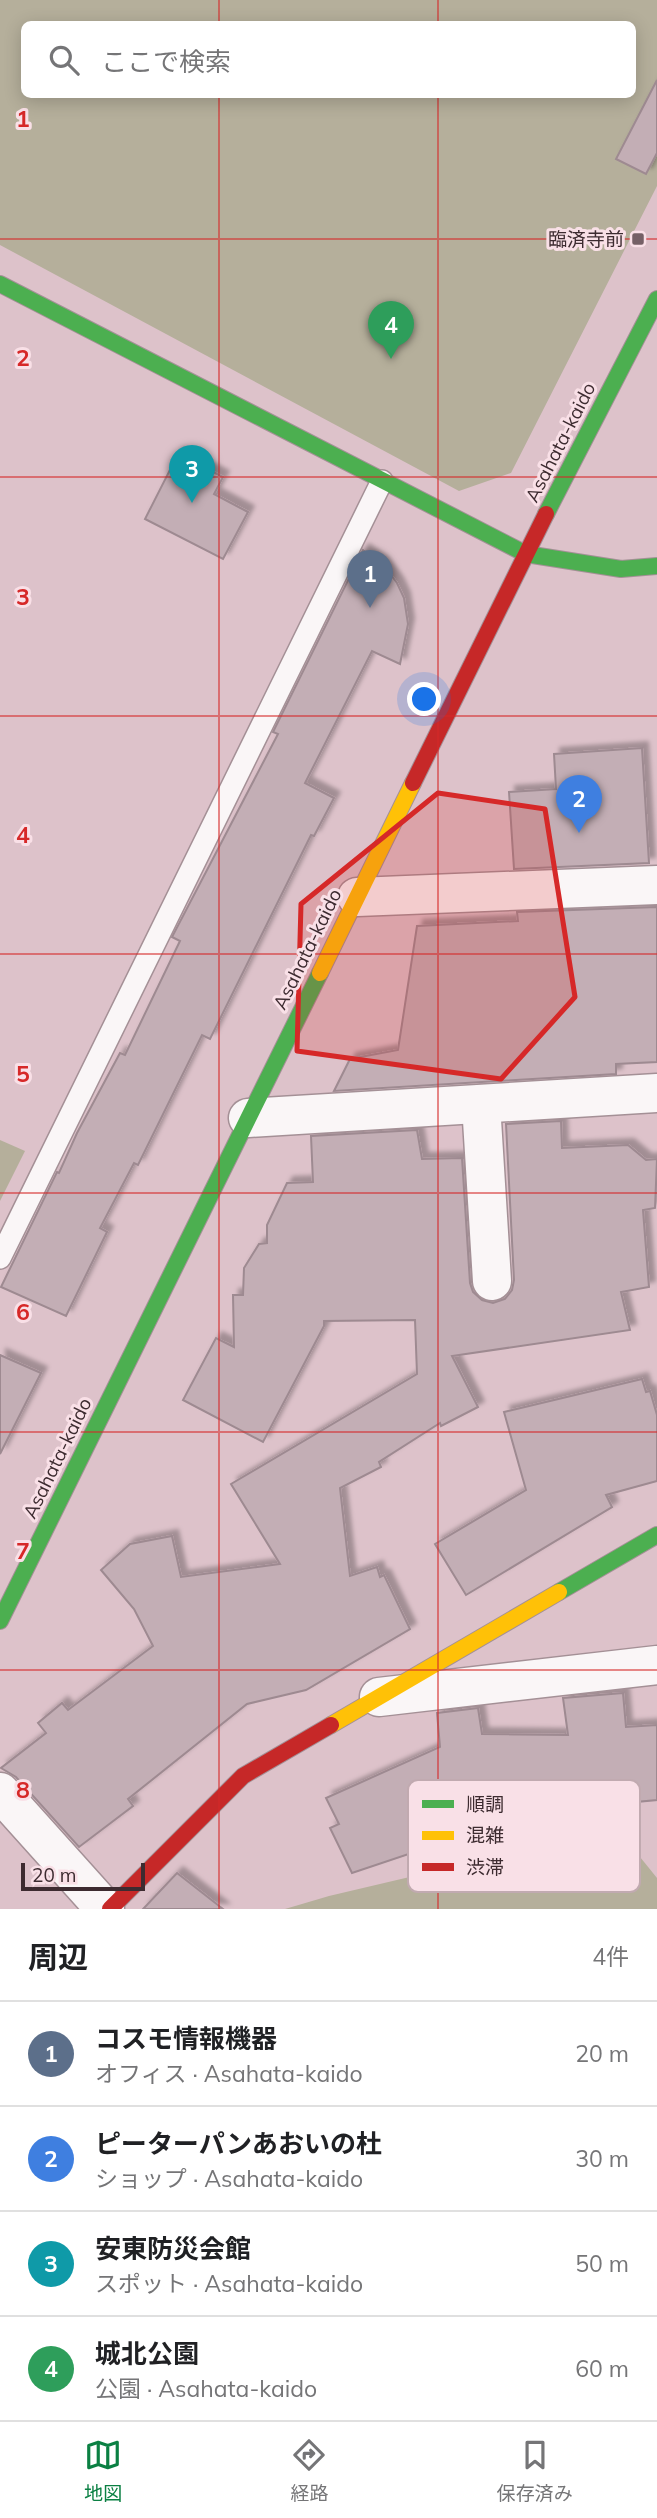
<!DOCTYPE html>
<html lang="ja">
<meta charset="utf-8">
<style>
:root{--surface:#fff;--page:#f2f2f2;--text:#202124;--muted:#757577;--line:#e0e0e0;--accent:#0b8043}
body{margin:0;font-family:Mulish,"Noto Sans JP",sans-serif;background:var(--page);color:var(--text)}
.scale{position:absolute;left:21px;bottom:18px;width:124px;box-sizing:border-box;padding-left:7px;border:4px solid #3d2b30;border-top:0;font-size:19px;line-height:24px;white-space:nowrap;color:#3d2b30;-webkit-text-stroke:5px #f9e0e7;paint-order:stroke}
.you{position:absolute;left:425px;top:700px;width:24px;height:24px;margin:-18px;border:5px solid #fff;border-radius:50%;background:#1a73e8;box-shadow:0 0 0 10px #1a73e833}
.badge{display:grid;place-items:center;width:46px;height:46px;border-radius:50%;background:var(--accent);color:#fff;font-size:23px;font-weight:700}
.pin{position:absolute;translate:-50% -58px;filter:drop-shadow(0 2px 4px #0008)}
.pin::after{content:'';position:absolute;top:37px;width:24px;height:21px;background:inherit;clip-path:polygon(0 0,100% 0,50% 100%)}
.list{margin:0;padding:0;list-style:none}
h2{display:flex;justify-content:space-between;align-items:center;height:91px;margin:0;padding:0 28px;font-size:30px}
h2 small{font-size:23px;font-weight:400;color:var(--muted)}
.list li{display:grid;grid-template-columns:46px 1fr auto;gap:21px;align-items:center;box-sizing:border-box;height:105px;padding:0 28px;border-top:2px solid var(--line)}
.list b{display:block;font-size:26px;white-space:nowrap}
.list p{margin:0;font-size:23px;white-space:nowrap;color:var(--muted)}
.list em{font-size:23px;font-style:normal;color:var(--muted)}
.icon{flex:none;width:38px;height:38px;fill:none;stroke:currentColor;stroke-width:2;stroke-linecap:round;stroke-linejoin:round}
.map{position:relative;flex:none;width:657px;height:1909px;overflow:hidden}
.search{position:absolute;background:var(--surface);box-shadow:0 4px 18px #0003;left:21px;right:21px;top:21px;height:77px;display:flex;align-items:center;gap:18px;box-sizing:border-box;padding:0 24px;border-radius:10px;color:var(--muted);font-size:26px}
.sheet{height:511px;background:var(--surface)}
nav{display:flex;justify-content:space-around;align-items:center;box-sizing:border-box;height:98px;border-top:2px solid var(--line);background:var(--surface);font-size:19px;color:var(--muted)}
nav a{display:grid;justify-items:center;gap:4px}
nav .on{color:var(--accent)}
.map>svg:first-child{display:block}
</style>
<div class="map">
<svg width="657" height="1909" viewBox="0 0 657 1909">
<defs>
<filter id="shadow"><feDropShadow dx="6" dy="-6" stdDeviation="2" flood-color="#0004"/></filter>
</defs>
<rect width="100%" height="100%" fill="#ddc2ca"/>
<g fill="#b5af9b" fill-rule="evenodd">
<path d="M0,0h657v186l-146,287 -52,18 -459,-246zM24,24h608v70h-608z"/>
<path d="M0,1140l25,11 -25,50z"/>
<path d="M636,1852l21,26v31h-372l44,-13 157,-37z"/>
</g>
<g fill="#c3aeb5" stroke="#9e8a91" stroke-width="2" filter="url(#shadow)">
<path d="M657,80v73l-11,21 -30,-15z"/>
<path d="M178,454l45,23 -9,17 34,18 -25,47 -78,-40z"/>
<path d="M363,550l19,13 15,20 7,15 4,26 -8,40 -28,-13 -67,132 29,15 -20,38 -3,-1 -101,204 -8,-4 -64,130 -4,-2 -34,65 7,4 -41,84 -65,-29 56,-115 2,1 18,-40 43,-80 5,2 55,-114 -8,-4 106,-203 -5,-2z"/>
<path d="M642,748l7,115 -135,6 -5,-77 47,-3 -2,-35z"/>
<path d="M657,907v155l-41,2v10l-282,17 16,-32 48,-9 19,-124 101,-5 -1,-9z"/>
<path d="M561,1121l1,27 66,-3 18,15 11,-1 -2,49 -12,2 6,77 -28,5 9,38 -178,26 26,51 -37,19 -1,-3 -61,39 2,5 -41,21 10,88 27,-9 3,10 4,-2 26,54 -104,61 -59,14 -119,95 5,7 -54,41 -63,-70 -15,-9 45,-35 -8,-10 24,-20 6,7 85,-64 -19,-37 -33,-39 29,-26 42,-8 9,41 99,-13 -49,-80 186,-110 -2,-54 -91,1v5l-61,116 -80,-42 33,-62 18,9 -1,-52h10l1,-27 15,-24 8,-1v-18l20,-42 26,-1 -2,-46 106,-6 5,29 40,-1 8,125 3,9 9,8 11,3 12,-4 7,-9 2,-10 -8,-156z"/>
<path d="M0,1355l41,18 -41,81z"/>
<path d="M642,1379l4,13 4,-1 7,24v66l-51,14 6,12 -146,88 -31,-51 91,-54 -22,-78z"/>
<path d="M623,1693l3,34 31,-2v75l-53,5 1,32 -108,7 -2,-19 -143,48 -22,-45 9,-4 -13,-26 114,-51 -3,-34 41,-5 4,26 86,1 -5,-37z"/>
<path d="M177,1873l46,36h-80z"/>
</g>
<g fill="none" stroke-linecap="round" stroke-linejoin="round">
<defs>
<path id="lane" d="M0,1258l382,-777"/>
<g id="street">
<path d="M357,897l300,-12"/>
<path d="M481,1104l11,177"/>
<path d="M248,1118l409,-25"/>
<path d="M379,1697l278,-32"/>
<path d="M0,1792l105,117"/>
</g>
<g id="fast">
<path d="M0,284l526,270 95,15 36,-3"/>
<path d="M546,514l111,-215"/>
<path d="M559,1592l98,-57"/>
<path d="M0,1621l320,-648"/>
</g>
<g id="slow">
<path d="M320,973l93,-190"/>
<path d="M331,1725l228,-133"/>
</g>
<g id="jam">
<path d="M413,783l133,-269"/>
<path d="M110,1909l133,-133 88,-51"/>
</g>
</defs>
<use href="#lane" stroke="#a49096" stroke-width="24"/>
<use href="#street" stroke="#a49096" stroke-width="41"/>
<use href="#fast" stroke="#a49096" stroke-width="18"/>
<use href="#slow" stroke="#a49096" stroke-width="18"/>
<use href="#jam" stroke="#a49096" stroke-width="18"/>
<use href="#lane" stroke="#faf6f7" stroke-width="21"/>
<use href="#street" stroke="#faf6f7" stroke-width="38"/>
<use href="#fast" stroke="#4caf50" stroke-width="16"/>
<use href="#slow" stroke="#ffc107" stroke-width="16"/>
<use href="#jam" stroke="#c62828" stroke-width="16"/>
</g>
<path fill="#d62828" fill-opacity="0.2" stroke="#d62828" stroke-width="5" stroke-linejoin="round" d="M438,793l107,16 30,188 -74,82 -204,-28 4,-147z"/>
<path fill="none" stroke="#d62828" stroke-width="2" stroke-opacity="0.55" d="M219,0v24M438,0v24M219,94v1815M438,94v1815M0,239h657M0,477h657M0,716h657M0,954h657M0,1193h657M0,1432h657M0,1670h657"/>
<rect fill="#756066" stroke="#f9e0e7" stroke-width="2.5" x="631" y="232" width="14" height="14" rx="3.5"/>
<g text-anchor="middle" stroke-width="6" stroke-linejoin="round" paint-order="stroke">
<g font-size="19" fill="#3d2b30" stroke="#f9e0e7" text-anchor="end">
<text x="624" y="246">臨済寺前</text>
</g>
<g font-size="19" fill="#3d2b30" stroke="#f9e0e7">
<text transform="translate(560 442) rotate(-63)" y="7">Asahata-kaido</text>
<text transform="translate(307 949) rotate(-64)" y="7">Asahata-kaido</text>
<text transform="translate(57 1458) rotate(-64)" y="7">Asahata-kaido</text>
</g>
</g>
<rect x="408" y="1780" width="232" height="112" rx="10" fill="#f9e0e7" stroke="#c1aab0" stroke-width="2"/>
<rect x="422" y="1800" width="32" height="8" fill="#4caf50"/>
<rect x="422" y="1831" width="32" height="9" fill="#ffc107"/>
<rect x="422" y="1863" width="32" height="8" fill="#c62828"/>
<g font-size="19" fill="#3d2b30">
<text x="466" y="1811">順調</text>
<text x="466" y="1842">混雑</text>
<text x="466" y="1874">渋滞</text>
</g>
<g font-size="23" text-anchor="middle" font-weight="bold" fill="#d62828" stroke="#f9e0e7" stroke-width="6" stroke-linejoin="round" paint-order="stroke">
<text x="23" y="127">1</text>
<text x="23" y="366">2</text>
<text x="23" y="605">3</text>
<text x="23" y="843">4</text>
<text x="23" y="1082">5</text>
<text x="23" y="1320">6</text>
<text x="23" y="1559">7</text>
<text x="23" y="1798">8</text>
</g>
</svg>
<div class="scale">20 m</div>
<div class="you"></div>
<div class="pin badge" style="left:370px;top:608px;background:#5c6f8a">1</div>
<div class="pin badge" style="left:579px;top:833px;background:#3f7fe0">2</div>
<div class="pin badge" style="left:192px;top:503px;background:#0f9aa8">3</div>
<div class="pin badge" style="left:391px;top:359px;background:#2e9e5b">4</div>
<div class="search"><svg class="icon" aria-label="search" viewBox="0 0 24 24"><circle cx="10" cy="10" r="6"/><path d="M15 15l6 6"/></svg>ここで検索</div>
</div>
<section class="sheet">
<h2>周辺<small>4件</small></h2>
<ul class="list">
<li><span class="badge" style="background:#5c6f8a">1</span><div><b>コスモ情報機器</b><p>オフィス · Asahata-kaido</p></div><em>20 m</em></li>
<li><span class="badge" style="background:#3f7fe0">2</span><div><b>ピーターパンあおいの杜</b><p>ショップ · Asahata-kaido</p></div><em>30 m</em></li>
<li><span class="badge" style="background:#0f9aa8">3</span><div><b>安東防災会館</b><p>スポット · Asahata-kaido</p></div><em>50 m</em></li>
<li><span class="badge" style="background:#2e9e5b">4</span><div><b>城北公園</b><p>公園 · Asahata-kaido</p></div><em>60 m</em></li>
</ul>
</section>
<nav>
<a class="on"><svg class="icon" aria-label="map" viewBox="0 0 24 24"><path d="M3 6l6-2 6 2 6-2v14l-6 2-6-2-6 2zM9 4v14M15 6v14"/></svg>地図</a>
<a><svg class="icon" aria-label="directions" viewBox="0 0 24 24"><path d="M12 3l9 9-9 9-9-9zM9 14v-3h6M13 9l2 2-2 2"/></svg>経路</a>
<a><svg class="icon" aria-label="saved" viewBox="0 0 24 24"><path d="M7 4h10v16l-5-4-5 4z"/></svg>保存済み</a>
</nav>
